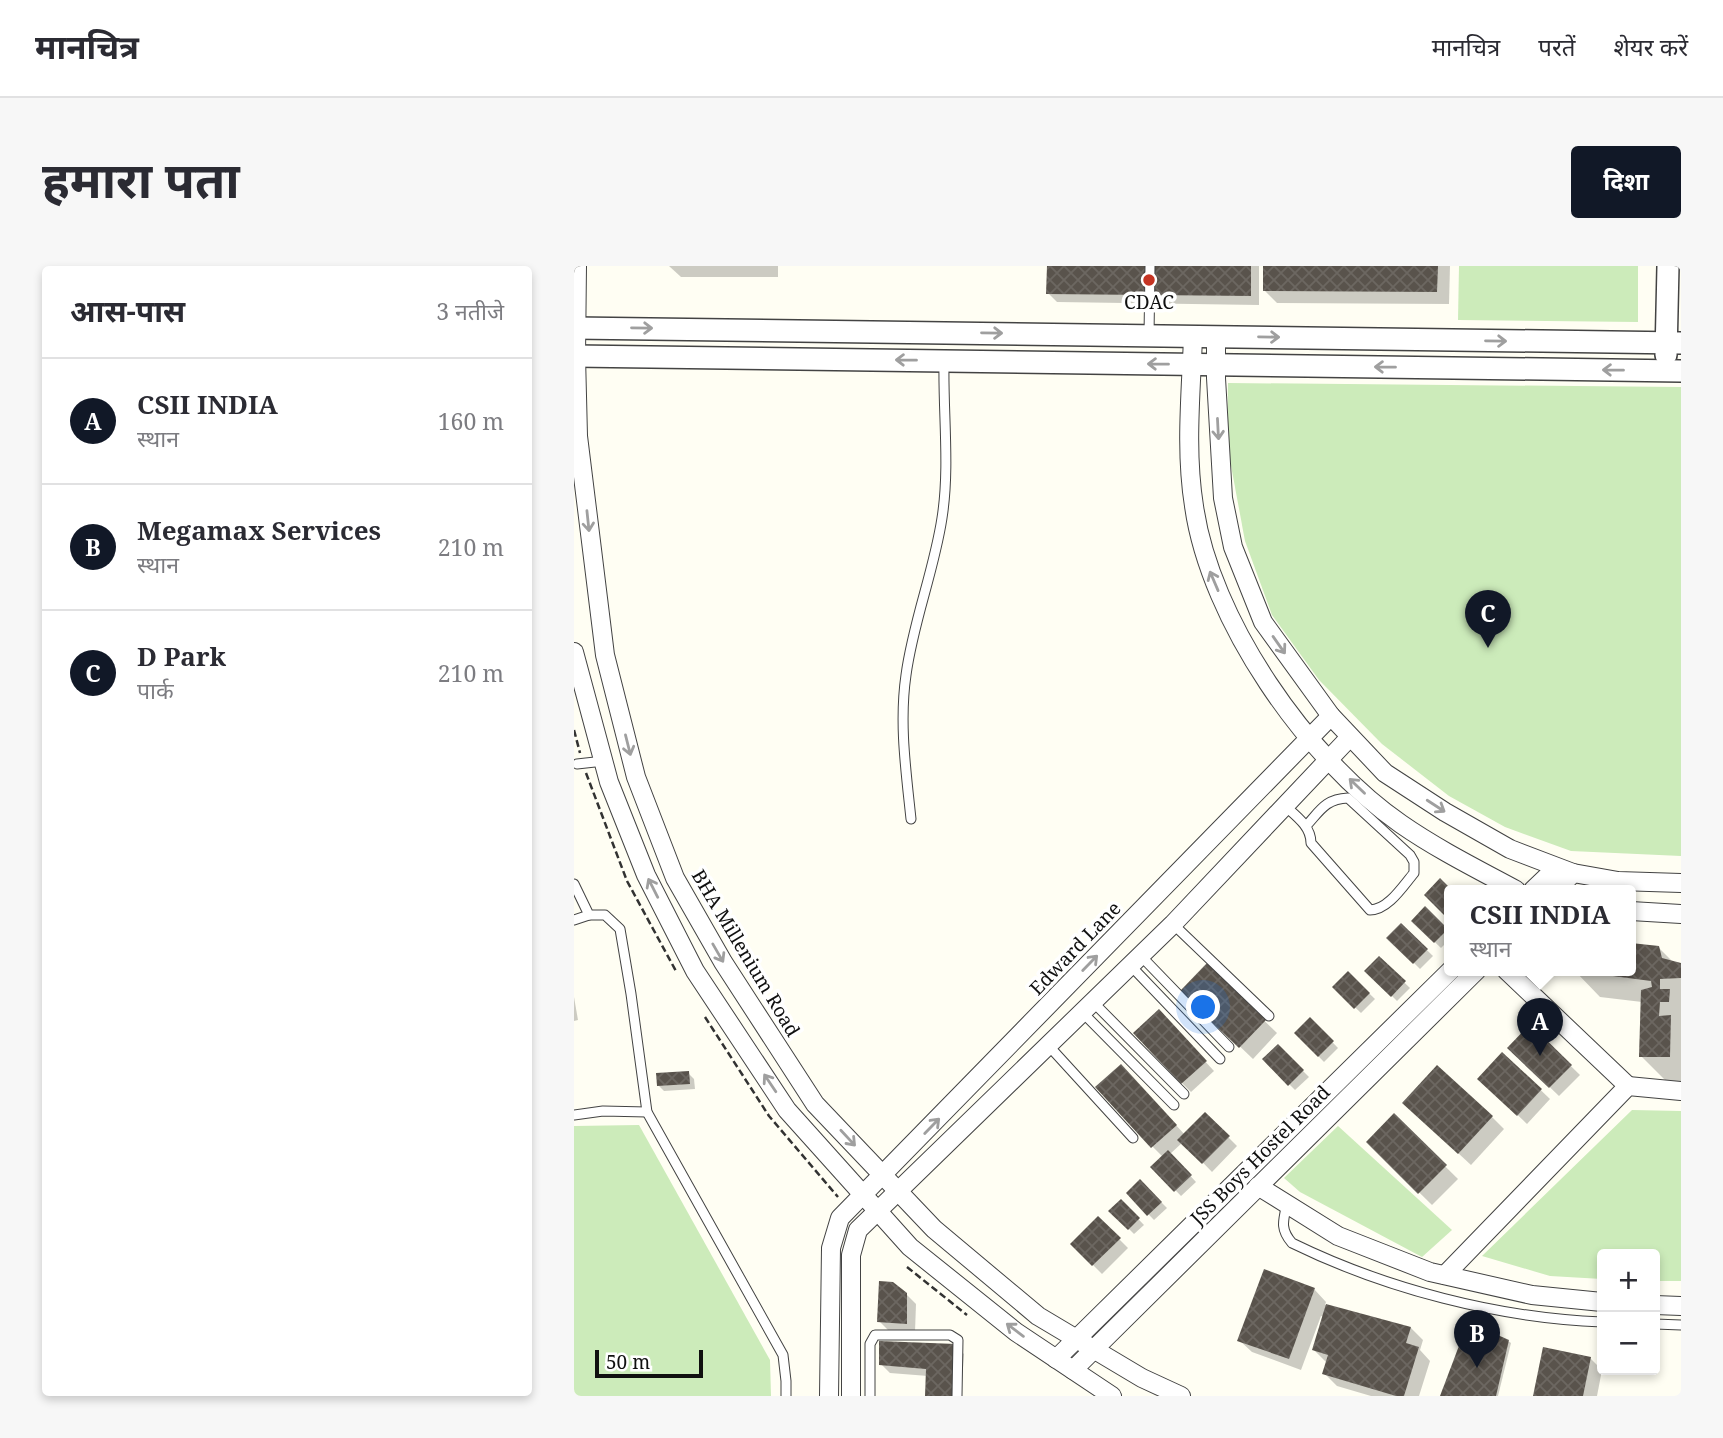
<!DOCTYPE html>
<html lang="hi">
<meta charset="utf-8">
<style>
:root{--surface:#fff;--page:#f7f7f7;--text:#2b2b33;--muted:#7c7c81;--line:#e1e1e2;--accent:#111827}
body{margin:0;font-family:"Noto Serif","Noto Sans Devanagari",serif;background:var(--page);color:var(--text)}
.controls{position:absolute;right:21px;bottom:21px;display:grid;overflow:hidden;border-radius:7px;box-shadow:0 4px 10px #0003}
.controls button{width:63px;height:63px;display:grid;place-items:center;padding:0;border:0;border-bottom:2px solid var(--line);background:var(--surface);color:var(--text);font:35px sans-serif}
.scale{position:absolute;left:21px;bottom:18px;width:108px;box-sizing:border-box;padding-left:7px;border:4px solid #101010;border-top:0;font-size:19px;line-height:24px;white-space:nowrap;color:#101010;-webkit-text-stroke:5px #fff;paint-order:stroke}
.you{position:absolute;left:630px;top:742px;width:24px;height:24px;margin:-18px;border:5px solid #fff;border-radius:50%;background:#1a73e8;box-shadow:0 0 0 10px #1a73e833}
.badge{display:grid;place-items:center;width:46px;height:46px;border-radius:50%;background:var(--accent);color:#fff;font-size:23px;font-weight:700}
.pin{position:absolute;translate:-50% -58px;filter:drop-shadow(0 2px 4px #0008)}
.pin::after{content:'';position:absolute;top:37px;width:24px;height:21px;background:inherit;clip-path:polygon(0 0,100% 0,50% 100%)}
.popup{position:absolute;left:870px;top:619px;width:192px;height:91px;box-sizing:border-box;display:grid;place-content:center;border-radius:7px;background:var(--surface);filter:drop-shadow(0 2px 5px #0005);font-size:23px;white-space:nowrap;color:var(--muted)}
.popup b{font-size:26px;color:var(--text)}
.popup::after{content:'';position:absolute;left:50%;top:100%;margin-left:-14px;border:14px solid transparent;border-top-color:var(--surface)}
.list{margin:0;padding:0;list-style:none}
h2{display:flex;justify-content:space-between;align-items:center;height:91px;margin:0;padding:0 28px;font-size:30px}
h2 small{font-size:23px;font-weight:400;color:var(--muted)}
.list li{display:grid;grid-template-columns:46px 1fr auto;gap:21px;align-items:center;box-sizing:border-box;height:126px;padding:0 28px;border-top:2px solid var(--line)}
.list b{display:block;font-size:26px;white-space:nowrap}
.list p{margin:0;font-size:23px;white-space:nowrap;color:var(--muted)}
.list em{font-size:23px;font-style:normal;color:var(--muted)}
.map{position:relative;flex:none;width:1107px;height:1130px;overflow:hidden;border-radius:7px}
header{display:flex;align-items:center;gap:42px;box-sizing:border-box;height:98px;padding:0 35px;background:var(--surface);border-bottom:2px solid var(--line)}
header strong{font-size:33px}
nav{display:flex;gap:38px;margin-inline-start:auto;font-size:24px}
.intro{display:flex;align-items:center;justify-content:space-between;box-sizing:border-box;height:168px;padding:0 42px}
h1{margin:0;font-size:49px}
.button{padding:18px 32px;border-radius:7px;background:var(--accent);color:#fff;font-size:24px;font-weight:700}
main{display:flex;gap:42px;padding:0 42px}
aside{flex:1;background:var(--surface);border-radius:7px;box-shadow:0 4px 10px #0003}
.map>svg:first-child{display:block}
</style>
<header>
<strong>मानचित्र</strong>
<nav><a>मानचित्र</a><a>परतें</a><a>शेयर करें</a></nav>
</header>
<div class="intro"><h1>हमारा पता</h1><a class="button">दिशा</a></div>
<main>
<aside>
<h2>आस-पास<small>3 नतीजे</small></h2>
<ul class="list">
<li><span class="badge">A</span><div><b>CSII INDIA</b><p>स्थान</p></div><em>160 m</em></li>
<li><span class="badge">B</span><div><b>Megamax Services</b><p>स्थान</p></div><em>210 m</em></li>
<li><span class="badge">C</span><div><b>D Park</b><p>पार्क</p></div><em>210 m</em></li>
</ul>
</aside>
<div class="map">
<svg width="1107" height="1130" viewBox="0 0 1107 1130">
<defs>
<pattern id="building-cross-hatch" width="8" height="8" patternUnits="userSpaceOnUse" patternTransform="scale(1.75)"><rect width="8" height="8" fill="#59534c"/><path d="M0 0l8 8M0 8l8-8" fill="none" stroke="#6c6761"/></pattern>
</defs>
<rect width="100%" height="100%" fill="#fffef3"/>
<g fill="#ccebba">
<path d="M885,0h179v56l-180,-2z"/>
<path d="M654,117l453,4v469l-110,-5 -66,-24 -56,-31 -67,-52 -63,-64 -47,-65 -27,-74 -18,-97z"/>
<path d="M1058,844l49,1v170h-26v-27h-53v25l-52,-3 -68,-20z"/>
<path d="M65,859l131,235 1,36h-197v-270z"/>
<path d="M764,860l114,104 -30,27 -122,-65 -16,-14z"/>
</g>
<g fill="#0003">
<path d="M95,0h109v11h-97z"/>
<path d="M474,0h211v39l-202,-3 -9,-9z"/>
<path d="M691,0h185l-1,38 -172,-1 -12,-12z"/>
<path d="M851,643l24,23v8l-8,8 -28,-27z"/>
<path d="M827,659l32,31 -13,13 -31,-31z"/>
<path d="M1057,678l28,4 17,17h5v118h-13l-27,-27 1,-54 -42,-5 -26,-27h57z"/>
<path d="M805,692l31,30 -13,13 -30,-30z"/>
<path d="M633,699l70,68 -24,26 -71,-68z"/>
<path d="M774,707l27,26 -14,14 -27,-26z"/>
<path d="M0,731l4,23 -4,1z"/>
<path d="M736,753l28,29 -14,14 -28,-29z"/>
<path d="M593,754l47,51 -23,21 -9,-9z"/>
<path d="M956,760l50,49 -21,21 -50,-48z"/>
<path d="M704,780l31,31 -14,13 -30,-30z"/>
<path d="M929,788l47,45 -23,25 -47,-45z"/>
<path d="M114,807l6,6 1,10 -31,2 -6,-6z"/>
<path d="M559,812l52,57 20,-21 32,32 -25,26 -29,-30 -13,12 26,28 -15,14 -28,-29 10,-10 -10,-10z"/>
<path d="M843,849l75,2 12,12 -33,36z"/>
<path d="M820,850l64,63 -26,26 -64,-63z"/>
<path d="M566,915l27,27 -13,12 -26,-27z"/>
<path d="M547,935l23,24 -10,9 -23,-23z"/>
<path d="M524,952l30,30 -26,26 -30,-30z"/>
<path d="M740,1023l12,13 -1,3 86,23 12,12 -3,10 10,11 -11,35h-48l-34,-10 -13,-13 2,-11 -12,-12 10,-33 -3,-1 -20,54 -49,-18 -13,-12z"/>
<path d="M332,1028l10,10 -1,28 -27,-2 -9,-9z"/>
<path d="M934,1075l3,2 -13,53h-56z"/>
<path d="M381,1079l9,9 -3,42h-35l2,-20 -38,-3 -9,-9z"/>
<path d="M1016,1092l12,12 -5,26h-63z"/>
</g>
<g fill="url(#building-cross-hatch)">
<path d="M473,0h204v30l-205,-2z"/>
<path d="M689,0h175l-1,26 -174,-1z"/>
<path d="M866,612l12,12h-3v30l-25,-25z"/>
<path d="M851,640l23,23 -14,14 -23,-22z"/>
<path d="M827,657l27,26 -15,15 -27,-26z"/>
<path d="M1057,677l28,3 3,12 19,5v15l-21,1v10h10l-1,13h-9l-1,14 12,-1 -1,42h-31l2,-67 11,-3 -1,-6 -69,-9 49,-2z"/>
<path d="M805,690l27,25 -15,16 -27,-26z"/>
<path d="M633,697l59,57 -27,28 -59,-57z"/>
<path d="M774,705l22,22 -16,16 -22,-22z"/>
<path d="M585,743l48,52 -26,23 -48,-51z"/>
<path d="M736,751l24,24 -16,16 -24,-24z"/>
<path d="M956,758l42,41 -23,23 -42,-40z"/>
<path d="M704,778l26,26 -16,16 -26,-27z"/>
<path d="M928,786l40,37 -25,27 -40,-37z"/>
<path d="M547,798l56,61 -26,23 -56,-61z"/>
<path d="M863,799l56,51 -35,38 -56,-51z"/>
<path d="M115,805l1,13 -33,2 -1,-13z"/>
<path d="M631,846l25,24 -28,28 -25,-24z"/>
<path d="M820,847l53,52 -29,29 -52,-52z"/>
<path d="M594,884l24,25 -18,17 -24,-25z"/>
<path d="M566,913l22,23 -15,14 -21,-23z"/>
<path d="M547,933l19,19 -12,12 -20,-19z"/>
<path d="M524,950l23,22 -29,28 -22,-22z"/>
<path d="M690,1003l51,19 -26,71 -52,-18z"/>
<path d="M305,1015l14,1 14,11v31l-30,-2z"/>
<path d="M752,1038l85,23 -5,16 13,4 -15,49h-8l-74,-22 6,-19 -16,-5z"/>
<path d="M894,1056l41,18 -13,56h-56z"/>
<path d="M305,1075l77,3 -4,52h-27l1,-27 -47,-4z"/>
<path d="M969,1081l48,10 -8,39h-50z"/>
</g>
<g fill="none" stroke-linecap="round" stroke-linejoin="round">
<defs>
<g id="service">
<path d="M575,70l1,-70"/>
<path d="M3,498l27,-3"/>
<path d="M710,539c12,11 27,21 27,38l59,67c18,0 33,-24 44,-37v-11l-4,-7 -62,-57c-23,1 -28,13 -42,28"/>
<path d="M337,553c-5,-48 -12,-96 -5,-144 7,-53 28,-104 36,-157 8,-51 1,-104 2,-155"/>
<path d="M0,618l15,31h16l15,14 11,65 16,118 136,243 3,26v15"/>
<path d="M0,654l15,-5"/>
<path d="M599,658l96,92"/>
<path d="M566,689l89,92"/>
<path d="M556,699l90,94"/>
<path d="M518,735l92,93"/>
<path d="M507,745l93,94"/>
<path d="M474,779l85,93"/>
<path d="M0,849l29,-4 44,1"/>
<path d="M713,938c-4,17 -7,25 5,39 94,46 206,75 310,79"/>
<path d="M1081,1058l26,1"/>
<path d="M296,1130v-52l5,-9h75l8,5 -1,56"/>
</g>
<g id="minor">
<path d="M3,0l-1,90 2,80 27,219 31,122 39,101 48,84 92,142 119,125 104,87 104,62 39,18"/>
<path d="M619,71c-2,56 -8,113 1,169 16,114 113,253 207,318 36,25 76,45 115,66"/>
<path d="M642,71v41l7,120 10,49 30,75 68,94 54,57 60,39 65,37 63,24 45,8 63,2"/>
<path d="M0,386l35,130 37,93 49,96 92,139 123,137 106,85 96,64"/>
<path d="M959,624l23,-22"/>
<path d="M983,624l16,-17"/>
<path d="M1057,645l50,3"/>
<path d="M932,704l122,116"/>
<path d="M684,920l80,50 92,36 102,23 70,7"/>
<path d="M871,1009l183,-189 53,5"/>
<path d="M1081,1039l26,1"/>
<path d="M482,1093l395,-389"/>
<path d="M499,1104l404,-400"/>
<path d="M255,1130l2,-148 9,-30 491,-502"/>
<path d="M277,1130v-141l7,-25 315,-306 177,-187"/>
</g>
<g id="tertiary">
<path d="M0,62l1107,15"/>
<path d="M1092,89l2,-89"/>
<path d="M0,90l1107,15"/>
</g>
</defs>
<use href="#service" stroke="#434343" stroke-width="11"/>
<use href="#minor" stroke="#434343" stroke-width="20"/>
<use href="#tertiary" stroke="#434343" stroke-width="24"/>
<g stroke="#323232" stroke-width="2.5" stroke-dasharray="7 3.5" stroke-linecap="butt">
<path d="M0,464l6,23"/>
<path d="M12,507l41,108 50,92"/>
<path d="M131,751l64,99 69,81"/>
<path d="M333,1001l60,48"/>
</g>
<use href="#service" stroke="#fff" stroke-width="9"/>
<use href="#minor" stroke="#fff" stroke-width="18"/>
<use href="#tertiary" stroke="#fff" stroke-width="21"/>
</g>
<defs><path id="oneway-shaft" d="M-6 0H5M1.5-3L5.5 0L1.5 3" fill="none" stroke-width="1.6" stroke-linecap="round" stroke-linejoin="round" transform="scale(1.75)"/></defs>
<g stroke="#9f9f9f">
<use href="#oneway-shaft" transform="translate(68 62) rotate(1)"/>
<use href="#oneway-shaft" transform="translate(418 67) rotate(1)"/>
<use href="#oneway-shaft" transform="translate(695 71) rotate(1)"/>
<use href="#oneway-shaft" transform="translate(922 75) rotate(1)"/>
<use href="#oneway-shaft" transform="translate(332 94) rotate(-179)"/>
<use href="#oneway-shaft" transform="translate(584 98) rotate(-179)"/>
<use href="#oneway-shaft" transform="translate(811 101) rotate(-179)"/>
<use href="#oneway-shaft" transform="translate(1039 104) rotate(-179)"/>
<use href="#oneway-shaft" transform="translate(644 163) rotate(87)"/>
<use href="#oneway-shaft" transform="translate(14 255) rotate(84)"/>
<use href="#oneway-shaft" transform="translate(640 315) rotate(-113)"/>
<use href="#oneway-shaft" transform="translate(705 379) rotate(55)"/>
<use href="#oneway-shaft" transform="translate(54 479) rotate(76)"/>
<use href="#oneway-shaft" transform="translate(783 520) rotate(-136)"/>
<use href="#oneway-shaft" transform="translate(862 540) rotate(33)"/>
<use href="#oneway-shaft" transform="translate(79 622) rotate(-117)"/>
<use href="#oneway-shaft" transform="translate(144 687) rotate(60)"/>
<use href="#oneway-shaft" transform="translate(516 697) rotate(-46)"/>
<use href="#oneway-shaft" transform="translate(196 817) rotate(-124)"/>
<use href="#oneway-shaft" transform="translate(358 860) rotate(-46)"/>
<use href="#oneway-shaft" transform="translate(274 872) rotate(47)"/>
<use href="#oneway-shaft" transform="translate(441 1064) rotate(-143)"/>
</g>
<circle fill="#c53423" stroke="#fff" stroke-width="2.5" cx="575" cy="14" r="7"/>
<g text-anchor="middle" stroke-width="7" stroke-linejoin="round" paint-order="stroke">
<g font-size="19" fill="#101010" stroke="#fff">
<text x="575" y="43">CDAC</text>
</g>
<g font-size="19" fill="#101010" stroke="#fff">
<text transform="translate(501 682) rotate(-46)" y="7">Edward Lane</text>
<text transform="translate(172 687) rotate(59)" y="7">BHA Millenium Road</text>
<text transform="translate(686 889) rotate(-45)" y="7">JSS Boys Hostel Road</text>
</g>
</g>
</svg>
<div class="controls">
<button>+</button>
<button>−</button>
</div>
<div class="scale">50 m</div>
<div class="you"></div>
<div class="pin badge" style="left:966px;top:790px">A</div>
<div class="popup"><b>CSII INDIA</b>स्थान</div>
<div class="pin badge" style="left:903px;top:1102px">B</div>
<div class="pin badge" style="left:914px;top:382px">C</div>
</div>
</main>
